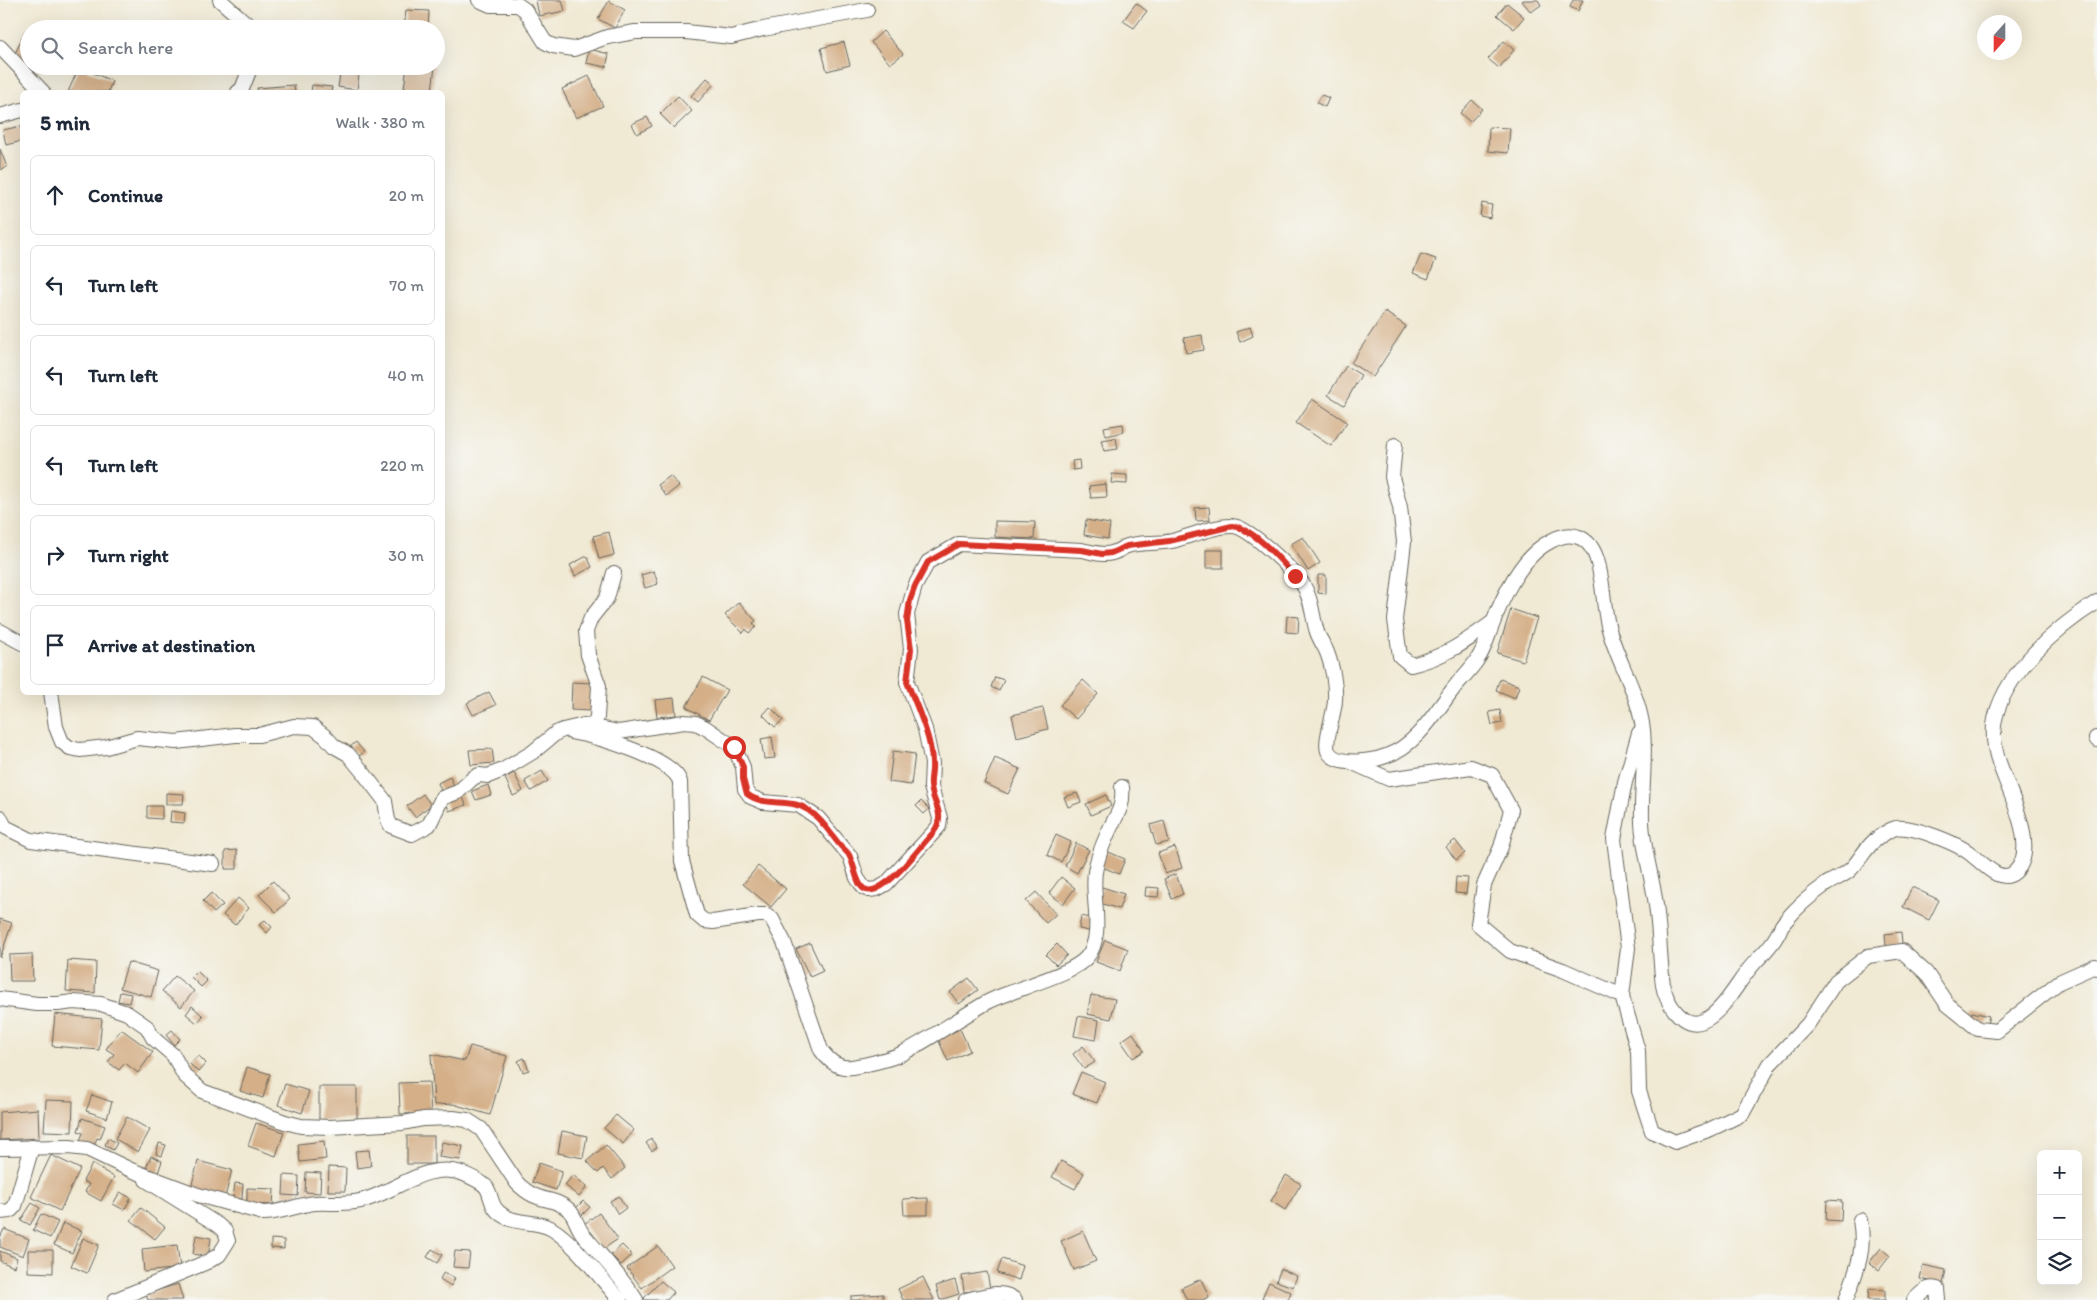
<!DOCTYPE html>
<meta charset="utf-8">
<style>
:root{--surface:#fff;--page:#f6f6f7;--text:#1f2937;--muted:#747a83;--line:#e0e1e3}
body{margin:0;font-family:Itim,sans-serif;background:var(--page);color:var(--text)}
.controls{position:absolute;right:15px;bottom:15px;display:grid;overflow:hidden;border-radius:8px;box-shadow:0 5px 20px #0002}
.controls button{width:45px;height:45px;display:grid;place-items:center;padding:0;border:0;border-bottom:1px solid var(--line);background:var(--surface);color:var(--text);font:25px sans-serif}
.compass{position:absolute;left:1977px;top:15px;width:45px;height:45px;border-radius:50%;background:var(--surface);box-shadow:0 5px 20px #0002;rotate:201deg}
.stop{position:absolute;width:15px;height:15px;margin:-11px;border:4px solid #d93025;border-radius:50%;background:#fff}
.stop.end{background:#d93025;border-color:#fff;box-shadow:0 1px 5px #0008}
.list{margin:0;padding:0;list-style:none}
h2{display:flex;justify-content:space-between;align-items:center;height:65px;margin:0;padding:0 20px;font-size:21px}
h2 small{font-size:16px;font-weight:400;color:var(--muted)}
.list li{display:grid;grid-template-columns:32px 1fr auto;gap:15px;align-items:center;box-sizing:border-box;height:80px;margin:0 10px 10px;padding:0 10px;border:1px solid var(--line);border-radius:8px}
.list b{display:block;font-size:19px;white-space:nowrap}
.list em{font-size:16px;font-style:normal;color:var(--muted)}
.icon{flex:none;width:28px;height:28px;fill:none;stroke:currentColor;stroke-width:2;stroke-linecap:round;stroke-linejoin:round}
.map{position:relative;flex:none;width:2097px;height:1300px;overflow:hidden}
.search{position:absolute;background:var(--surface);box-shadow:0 5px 20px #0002;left:20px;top:20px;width:425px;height:55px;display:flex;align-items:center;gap:12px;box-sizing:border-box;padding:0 18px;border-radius:28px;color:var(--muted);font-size:19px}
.panel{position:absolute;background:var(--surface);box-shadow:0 5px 20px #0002;left:20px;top:90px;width:425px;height:605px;border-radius:8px}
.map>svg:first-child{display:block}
</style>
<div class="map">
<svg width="2097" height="1300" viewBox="0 0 2097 1300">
<rect width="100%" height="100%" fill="#f6f6f2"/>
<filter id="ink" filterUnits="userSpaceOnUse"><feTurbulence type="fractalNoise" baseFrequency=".02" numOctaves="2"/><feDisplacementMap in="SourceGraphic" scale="10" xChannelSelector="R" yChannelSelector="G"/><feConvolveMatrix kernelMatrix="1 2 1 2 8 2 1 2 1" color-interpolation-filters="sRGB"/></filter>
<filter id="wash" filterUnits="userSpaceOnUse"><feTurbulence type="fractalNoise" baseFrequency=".0096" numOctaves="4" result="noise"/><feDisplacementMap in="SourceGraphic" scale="20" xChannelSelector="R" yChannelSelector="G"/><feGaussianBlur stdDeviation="1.12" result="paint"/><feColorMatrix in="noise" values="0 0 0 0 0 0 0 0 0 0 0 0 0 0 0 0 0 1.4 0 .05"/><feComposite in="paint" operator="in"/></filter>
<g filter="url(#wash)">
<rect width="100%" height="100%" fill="#f0e9d3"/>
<g id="blocks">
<g fill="#d4af87">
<path d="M536,0h26l3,11 -26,5z"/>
<path d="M1524,0h14l3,5 -10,7 -9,-11z"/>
<path d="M1573,0h10l-5,11 -8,-4z"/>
<path d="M609,1l16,9 -10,18 -17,-9z"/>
<path d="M1136,3l11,8 -13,17 -11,-7z"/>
<path d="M1507,3l17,14 -10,12 -17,-14z"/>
<path d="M406,10l23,1 -1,18h-24z"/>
<path d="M26,30l3,1v34l-16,-7z"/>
<path d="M883,31l20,23 -13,10 -19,-22z"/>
<path d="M1504,41l10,9 -15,18 -11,-9z"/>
<path d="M844,42l6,23 -23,6 -6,-23z"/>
<path d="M589,49l20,5 -3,13 -20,-4z"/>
<path d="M326,66h34l-3,24 -19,-3 2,-13 -14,-2z"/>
<path d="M407,66h28l-3,25 -28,-3z"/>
<path d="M79,67l33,14 -4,11h-40z"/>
<path d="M589,76l14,30 -27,12 -14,-29z"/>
<path d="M707,78l7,6 -16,18 -7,-6z"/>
<path d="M294,85l1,7h-37l-1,-4z"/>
<path d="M312,85l20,2 -1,5h-20z"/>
<path d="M1322,95l7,3 -4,9 -8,-4z"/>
<path d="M678,96l14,15 -18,17 -14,-14z"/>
<path d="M1472,100l10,9 -12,13 -10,-9z"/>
<path d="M647,117l5,9 -15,8 -5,-10z"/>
<path d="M21,126l1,15 -16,4 -3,-15z"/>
<path d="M1489,127l21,1 -2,25 -20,-2z"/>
<path d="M0,149l7,18 -7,3z"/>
<path d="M1482,203l10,2 -2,13 -10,-2z"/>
<path d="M1421,254l15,5 -8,20 -15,-6z"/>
<path d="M1385,312l21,14 -33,51 -22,-14z"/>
<path d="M1250,327l3,9 -13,6 -4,-10z"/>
<path d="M1202,335l2,15 -18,3 -2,-15z"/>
<path d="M1346,366l15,9 -17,30 -16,-10z"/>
<path d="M1312,399l35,23 -16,24 -35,-23z"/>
<path d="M1123,424l1,8 -18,4 -2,-9z"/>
<path d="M1116,438l2,11 -14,2 -3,-11z"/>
<path d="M1079,460l1,9 -7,1 -1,-9z"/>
<path d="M1112,474l15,1v9l-16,-1z"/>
<path d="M670,476l9,10 -13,10 -8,-11z"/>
<path d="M1106,484l1,13 -16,1 -2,-12z"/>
<path d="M1209,507l1,13 -14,1 -1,-13z"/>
<path d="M1086,520l24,4 -2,15 -24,-4z"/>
<path d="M995,521l40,1 -1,17 -39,-2z"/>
<path d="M609,532l5,23 -15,4 -6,-23z"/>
<path d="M1303,537l17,26 -12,8 -17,-27z"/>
<rect x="1206" y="550" width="17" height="18"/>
<path d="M587,556l5,11 -17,9 -5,-11z"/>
<path d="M654,571l4,13 -13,4 -4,-13z"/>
<path d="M1318,575h8v19l-8,-1z"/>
<path d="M739,602l17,19 -3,2 3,4 -7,6 -3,-4 -3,4 -18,-18z"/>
<path d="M1511,609l26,9 -14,43 -26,-8z"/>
<path d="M1287,616l12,1 -1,16 -12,-1z"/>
<path d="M703,677l24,13 -18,30 -23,-13z"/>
<path d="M995,677l9,3 -5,11 -8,-4z"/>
<path d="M1500,679l19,7 -4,12 -19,-8z"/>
<path d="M1083,680l15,14 -22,25 -16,-14z"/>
<path d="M572,682l20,1 -1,28 -20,-1z"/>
<path d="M489,692l7,13 -23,10 -6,-12z"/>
<path d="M674,698l2,17 -19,2 -2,-17z"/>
<path d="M770,707l13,13 -8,7 -12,-12z"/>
<path d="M1043,708l5,21 -31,8 -5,-22z"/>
<path d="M1500,710l2,13 -10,2 -3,-13z"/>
<path d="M772,737l3,21 -11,1 -3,-20z"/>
<path d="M356,742l8,10 -5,4 -9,-9z"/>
<path d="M492,749l2,14 -23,2 -2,-15z"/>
<path d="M893,751l22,3 -4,31 -22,-3z"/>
<path d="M995,758l25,11 -12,25 -24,-11z"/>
<path d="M542,771l6,10 -17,10 -6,-10z"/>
<path d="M514,773l9,18 -10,5 -8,-18z"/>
<path d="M450,777l5,11 -13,5 -4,-10z"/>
<path d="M488,785l3,10 -15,5 -4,-9z"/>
<path d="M166,793l18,1 -1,10h-17z"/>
<path d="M1077,793l4,9 -13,5 -4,-10z"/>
<path d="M423,794l8,11 -16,12 -8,-11z"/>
<path d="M462,794l4,11 -17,6 -4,-12z"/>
<path d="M1106,795l5,11 -20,9 -5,-11z"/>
<path d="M921,801l8,8 -5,5 -8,-8z"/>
<path d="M147,806h15v13l-15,-1z"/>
<path d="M171,811l14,2 -1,10 -14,-1z"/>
<path d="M1164,821l5,21 -13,3 -6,-20z"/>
<path d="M1056,835l15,7 -10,20 -14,-7z"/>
<path d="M1455,840l10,13 -9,7 -10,-13z"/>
<path d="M1076,843l13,7 -12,23 -12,-7z"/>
<path d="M1175,847l7,21 -17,6 -7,-21z"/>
<path d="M237,850v19h-12v-18z"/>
<path d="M1106,851l19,8 -6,15 -19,-8z"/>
<path d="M758,866l28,23 -15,18 -28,-23z"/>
<path d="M1176,874l7,20 -11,5 -8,-20z"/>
<path d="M1061,877l14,11 -12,16 -14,-11z"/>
<path d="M1456,877l12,1 -2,16 -11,-1z"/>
<path d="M273,881l17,18 -14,13 -17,-17z"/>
<path d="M1102,887l22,7 -5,15 -22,-7z"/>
<path d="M1146,887l13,1 -1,9 -13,-1z"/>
<path d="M1912,887l27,13 -10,20 -26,-13z"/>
<path d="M1036,892l20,22 -10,9 -20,-22z"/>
<path d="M211,893l12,12 -9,8 -11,-12z"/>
<path d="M238,898l11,10 -14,17 -12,-10z"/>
<path d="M1081,916l10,2 -2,13 -10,-2z"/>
<path d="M0,919l12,4 -12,35z"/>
<path d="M265,920l7,7 -5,6 -8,-8z"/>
<path d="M1901,932l1,12 -16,2 -1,-12z"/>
<path d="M1105,940l23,9 -8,22 -24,-9z"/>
<path d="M810,943l13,28 -13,6 -14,-28z"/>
<path d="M1057,944l10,11 -11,10 -10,-10z"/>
<path d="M32,954l1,27h-23l-1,-26z"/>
<path d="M68,960l28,2 -1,31 -29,-2z"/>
<path d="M128,962l30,9 -7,26 -31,-9z"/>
<path d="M197,971l10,10 -6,6 -10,-10z"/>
<path d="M175,976l19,15 -13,16 -19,-16z"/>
<path d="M969,978l9,12 -19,14 -9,-12z"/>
<path d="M120,992l11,2 -2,9 -11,-2z"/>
<path d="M1091,995l24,4 -4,20 -24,-5z"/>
<path d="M192,1006l11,10 -6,7 -11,-9z"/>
<path d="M1972,1012l17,4 -2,8 -17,-3z"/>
<path d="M55,1014l47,5 -3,31 -47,-4z"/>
<path d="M1078,1016l21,4 -3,20 -22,-4z"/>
<path d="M121,1029l32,23 -15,21 -13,-10 -6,7 -11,-8 6,-8 -8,-5z"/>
<path d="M960,1029l10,22 -22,10 -10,-22z"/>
<path d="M172,1030l8,9 -6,6 -8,-10z"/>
<path d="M1133,1033l11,18 -11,7 -12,-17z"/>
<path d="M470,1046l37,10 -17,59 -37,-11 -19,1 -3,-51 34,7z"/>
<path d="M1083,1046l12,16 -11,7 -11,-15z"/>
<path d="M198,1055l8,8 -8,9 -8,-8z"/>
<path d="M524,1058l5,12 -6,2 -5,-11z"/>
<path d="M247,1067l23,7 -7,24 -23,-7z"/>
<path d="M1081,1072l24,10 -8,21 -25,-9z"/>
<path d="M429,1082l2,31 -31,1 -1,-31z"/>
<path d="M285,1084l24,7 -7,22 -24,-8z"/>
<rect x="319" y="1087" width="38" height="33"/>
<path d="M92,1095l20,7 -5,16 -21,-7z"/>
<path d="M46,1100l27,1 -1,31 -28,-1z"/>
<path d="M38,1109l1,29 -39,2v-28z"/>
<path d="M616,1115l18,15 -11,14 -19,-16z"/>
<path d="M127,1117l23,13 -12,22 -23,-13z"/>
<path d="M82,1118l23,8 -5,13 -3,-1 -4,10 -14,-5 4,-10 -5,-2z"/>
<path d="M256,1123l28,9 -8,24 -28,-10z"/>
<path d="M562,1131l25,5 -4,22 -25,-5z"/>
<rect x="407" y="1136" width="27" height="28"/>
<path d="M108,1138l9,5 -4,7 -8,-5z"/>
<path d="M651,1139l6,8 -5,4 -6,-8z"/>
<path d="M324,1141l2,18 -26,3 -2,-18z"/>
<path d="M442,1142l21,4 -3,14 -21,-3z"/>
<path d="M159,1143l7,2 -4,11 -6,-2z"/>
<path d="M606,1145l19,23 -13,11 -9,-11 -5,5 -11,-12z"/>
<path d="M369,1150l2,16 -14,2 -2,-17z"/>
<path d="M51,1155l29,14 -20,42 -29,-14z"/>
<path d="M151,1156l11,5 -4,12 -12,-5z"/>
<path d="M198,1161l34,9 -7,27 -34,-9z"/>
<path d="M1061,1161l23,12 -9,16 -23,-12z"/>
<path d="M539,1163l23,8 -6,19 -24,-8z"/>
<path d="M92,1164l22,13 -13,24 -16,-9 4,-8 -6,-3z"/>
<path d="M329,1167l17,1 -1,23h-17z"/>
<path d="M306,1172l15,1 -1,20 -15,-1z"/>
<path d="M284,1175l15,1 -1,20 -15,-1z"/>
<path d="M573,1175l14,12 -8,10 -14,-12z"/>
<path d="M1286,1175l15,9 -16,26 -14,-9z"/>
<path d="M235,1183l8,1 -1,15 -9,-1z"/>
<path d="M247,1188l27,1 -1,16 -26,-1z"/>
<path d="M120,1192l11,6 -7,12 -11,-6z"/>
<path d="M619,1196l7,12 -8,6 -8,-13z"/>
<path d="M928,1198v17h-24l-1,-16z"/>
<path d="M1827,1200l15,1 -1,20 -15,-1z"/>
<path d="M583,1201l7,6 -9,9 -7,-6z"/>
<path d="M32,1203l8,5 -10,17 -9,-5z"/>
<path d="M141,1208l24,19 -10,12 -24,-19z"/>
<path d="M599,1213l19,26 -16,11 -18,-26z"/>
<path d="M41,1214l17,8 -8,16 -17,-8z"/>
<path d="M63,1223l19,8 -10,22 -18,-8z"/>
<path d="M4,1229l25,10 -6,17 -23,-9v-9z"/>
<path d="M1083,1231l13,30 -22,9 -13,-29z"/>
<path d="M196,1235l15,3 -3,19 -15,-3z"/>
<path d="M83,1238l16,7 -12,28 -16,-7z"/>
<path d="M271,1239l13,1v9l-13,-1z"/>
<path d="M177,1245l3,23 -36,4 -2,-23z"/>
<path d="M622,1245l10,10 -11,10 -10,-10z"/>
<path d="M658,1246l14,20 -30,22 -15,-20z"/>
<path d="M1881,1248l9,8 -11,14 -10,-7z"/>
<path d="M432,1249l10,6 -5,8 -10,-6z"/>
<path d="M28,1250h25v23l-25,-1z"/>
<path d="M0,1251l17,7 -3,9 -14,-6z"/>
<path d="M455,1251l15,1 -2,16 -15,-1z"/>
<path d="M1002,1259l21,7 -4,14 -22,-7z"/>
<path d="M1923,1265l23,5 -3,14 -23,-5z"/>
<path d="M1281,1269l16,7 -4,11 -17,-6z"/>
<path d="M444,1272l11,6 -4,8 -11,-7z"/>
<path d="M987,1272l3,17 -26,3 -2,-16z"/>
<path d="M923,1277l11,23h-31l-5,-11z"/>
<path d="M1201,1279l8,18 -7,3h-15l-6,-12z"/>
<path d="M955,1280l4,14 -19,6 -4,-14z"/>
<path d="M661,1281l13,11 -7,8h-21l-2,-2z"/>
<path d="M1269,1282l22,10 -3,8h-21l-5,-2z"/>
<path d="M178,1284l5,16h-35l-2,-6z"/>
<path d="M1869,1289l16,1v10h-17z"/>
<path d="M883,1294v6h-32v-4z"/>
</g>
</g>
</g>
<g filter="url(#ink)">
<use href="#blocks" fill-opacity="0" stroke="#66645c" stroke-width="1"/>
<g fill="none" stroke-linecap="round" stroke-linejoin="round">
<defs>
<g id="minor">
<path d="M220,0l26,23 2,6"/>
<path d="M479,0l11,5h28l7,5 20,32 8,4 21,3 33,-12 28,-5h51l45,5 32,-8 104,-19"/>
<path d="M0,47l43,45"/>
<path d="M238,92l4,-3 9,-23"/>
<path d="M0,116l22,-6"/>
<path d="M1395,445l-3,32 8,30 4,35 -9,78 5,36 11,9c34,-8 54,-23 82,-43"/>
<path d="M0,631l22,12"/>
<path d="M51,692l5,35 6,15 8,6 10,2 26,-3 31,-9 39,4 59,-7h24l35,-9 19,1 13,10 8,9 14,8 14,17 23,30 3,19 3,6 21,8 17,-9 13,-27 16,-6 15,-14 6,-3 9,1 15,-6 30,-18 23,-19 7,-3 21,-5 35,7 65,-10 12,1 10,5 28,19 9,20 2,22 6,8 12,5 35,3 20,13 32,38 7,22 7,10 5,2 8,-1 9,-5 47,-51 6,-7 1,-8 -9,-31 1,-24 -7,-34 -18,-47 4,-33 -4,-35 8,-28 13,-24 31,-18 123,6c10,2 20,6 30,3 13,-4 6,-5 19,-8 13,-3 27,-1 41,-4 16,-4 44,-16 60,-15 16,0 60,43 70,57 10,15 10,33 15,49 2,6 6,12 9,18 6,14 10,35 9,50 0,12 -11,41 -7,51 8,16 45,10 58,5 32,-11 51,-47 71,-72 7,-8 14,-15 20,-24 8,-11 11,-25 16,-37 11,-29 29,-68 58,-82 9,-5 20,-8 30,-3 12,6 17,22 19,35 4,19 4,41 10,60 10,33 29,62 33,97 3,31 -2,61 -1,92 1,24 8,47 12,71 6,30 5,61 9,92 2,16 20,45 40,36 19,-8 34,-37 47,-53 9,-11 20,-20 26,-31 9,-15 0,-5 11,-18 11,-13 24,-24 38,-34 9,-6 19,-9 26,-16 10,-10 15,-23 27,-31 5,-4 11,-8 18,-10 16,-3 63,16 76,27 11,8 28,30 43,17 25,-23 -7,-82 -15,-107 -5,-13 -7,-27 -6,-40 7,-50 63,-98 103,-123"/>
<path d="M593,726l4,-9 2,-31 -11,-31 -2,-24 5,-13 16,-20 7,-25"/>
<path d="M571,732c24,4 103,26 109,50l2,79 15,54 7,6 9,1 45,-7h9l5,4 12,23 37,108c8,11 17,19 31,17 13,-2 39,-8 51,-14 28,-15 54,-33 81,-49 12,-7 26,-11 39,-16 17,-7 52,-17 64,-31 18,-22 4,-59 8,-85 2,-14 7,-26 13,-39 8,-19 16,-24 14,-46"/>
<path d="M2096,738l1,2"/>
<path d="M1351,762l38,17 82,-12 21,8 19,35 -10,37 -17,38 -6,39 32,27 53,19 59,26 16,55 1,40 13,40 23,11 36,-13 31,-15 28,-50 38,-40 28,-43 32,-25 34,-5 24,22 21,31 31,25 19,2 62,-49 36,-16 2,2"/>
<path d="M0,817l5,10 26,13 182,24"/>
<path d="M1622,996l6,-48 -14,-109 11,-57 14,-49"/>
<path d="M0,999l37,5h21l15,-2 28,2 26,9 20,14 6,11 20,17 11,20 18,16 83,31 16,4 29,1 73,-4 20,-4 30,-1 14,2 14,9 36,54c5,5 10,9 16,12 12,6 26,5 36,15 6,6 8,16 13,23 18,22 39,43 54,67"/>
<path d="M0,1148l69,-1 18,2 44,21 67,25 65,18c17,0 34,-8 52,-10 16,-1 33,2 49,-3 33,-9 64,-40 100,-26 7,3 19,8 23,14 6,11 3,20 17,28 14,9 33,4 48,13 23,14 49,50 68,71"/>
<path d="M0,1212l10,-1 5,-5 17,-59"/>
<path d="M115,1300l92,-38 12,-7 9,-14 -3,-10 -7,-6 -72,-45"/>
<path d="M966,1300c15,-3 36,-12 49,0"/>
<path d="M1846,1300c10,-29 20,-48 14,-80"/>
<path d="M1914,1300c8,-7 12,-14 23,-11l1,11"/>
</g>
</defs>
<use href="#minor" stroke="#66645c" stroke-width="16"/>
<use href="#minor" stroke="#fff" stroke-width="14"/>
</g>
</g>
<g fill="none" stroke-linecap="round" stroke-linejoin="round" filter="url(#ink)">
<path stroke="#d93025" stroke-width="6" d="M734,747l9,20v12l4,15c18,14 42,3 61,16 14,9 21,22 31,34 3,4 8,7 10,11 9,15 6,51 37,28 18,-13 32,-34 47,-50 14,-20 0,-27 -2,-47 -1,-8 2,-15 1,-23 0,-25 -16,-58 -25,-81l4,-33 -4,-28 3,-21 5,-14 13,-24 31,-18 123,6 20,4 9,-1 16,-7 42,-5 63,-15c22,2 48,34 63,50"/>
</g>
</svg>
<div class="controls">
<button>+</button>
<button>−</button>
<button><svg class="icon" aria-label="layers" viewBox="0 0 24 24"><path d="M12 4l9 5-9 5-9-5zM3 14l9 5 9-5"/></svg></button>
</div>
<svg class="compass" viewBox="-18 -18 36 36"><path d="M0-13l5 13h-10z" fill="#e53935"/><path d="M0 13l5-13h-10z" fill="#747a83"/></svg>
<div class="stop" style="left:734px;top:747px"></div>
<div class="stop end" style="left:1295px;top:576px"></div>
<div class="search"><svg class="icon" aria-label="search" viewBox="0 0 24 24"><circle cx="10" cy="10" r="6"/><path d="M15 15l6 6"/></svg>Search here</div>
<section class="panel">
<h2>5 min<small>Walk · 380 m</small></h2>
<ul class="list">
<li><svg class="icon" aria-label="ahead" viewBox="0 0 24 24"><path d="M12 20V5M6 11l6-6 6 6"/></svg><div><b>Continue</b></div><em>20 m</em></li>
<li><svg class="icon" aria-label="left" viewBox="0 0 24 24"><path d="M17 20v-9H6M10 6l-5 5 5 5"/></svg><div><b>Turn left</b></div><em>70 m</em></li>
<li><svg class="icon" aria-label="left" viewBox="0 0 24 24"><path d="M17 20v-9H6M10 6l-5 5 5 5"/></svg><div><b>Turn left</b></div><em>40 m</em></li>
<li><svg class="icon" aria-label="left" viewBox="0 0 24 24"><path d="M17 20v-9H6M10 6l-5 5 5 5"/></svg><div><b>Turn left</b></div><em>220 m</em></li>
<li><svg class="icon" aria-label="right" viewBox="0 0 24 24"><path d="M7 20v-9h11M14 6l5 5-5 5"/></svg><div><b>Turn right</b></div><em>30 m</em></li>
<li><svg class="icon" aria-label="arrive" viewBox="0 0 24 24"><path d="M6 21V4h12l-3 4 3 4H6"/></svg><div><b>Arrive at destination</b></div></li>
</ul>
</section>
</div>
